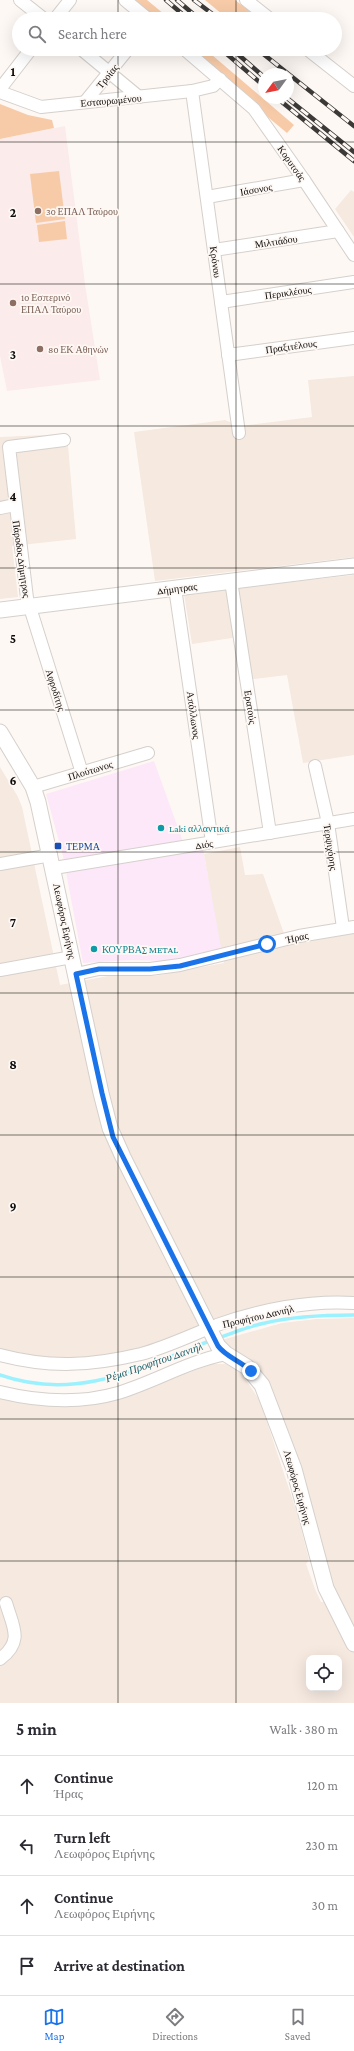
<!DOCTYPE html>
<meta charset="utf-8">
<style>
:root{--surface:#fff;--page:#f2f2f3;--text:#2b2b33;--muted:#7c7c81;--line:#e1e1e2;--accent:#1a73e8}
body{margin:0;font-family:"Crimson Pro",serif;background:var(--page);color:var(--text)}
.controls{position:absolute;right:12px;bottom:12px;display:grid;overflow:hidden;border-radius:8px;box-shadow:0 4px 16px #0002}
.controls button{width:36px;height:36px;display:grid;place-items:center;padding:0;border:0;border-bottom:1px solid var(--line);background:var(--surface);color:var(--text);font:20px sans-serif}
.compass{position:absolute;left:258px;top:68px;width:36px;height:36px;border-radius:50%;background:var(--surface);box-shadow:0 4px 16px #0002;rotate:237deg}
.stop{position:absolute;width:12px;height:12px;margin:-9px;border:3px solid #1a73e8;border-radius:50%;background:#fff}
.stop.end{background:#1a73e8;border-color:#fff;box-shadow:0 1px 4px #0008}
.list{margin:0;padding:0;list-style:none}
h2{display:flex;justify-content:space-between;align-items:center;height:52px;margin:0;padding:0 16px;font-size:17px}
h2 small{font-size:13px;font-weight:400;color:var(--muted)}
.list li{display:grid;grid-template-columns:26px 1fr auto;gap:12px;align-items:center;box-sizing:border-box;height:60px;padding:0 16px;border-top:1px solid var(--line)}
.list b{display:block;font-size:15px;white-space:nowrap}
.list p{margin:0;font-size:13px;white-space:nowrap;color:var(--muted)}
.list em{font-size:13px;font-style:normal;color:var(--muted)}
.icon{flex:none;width:22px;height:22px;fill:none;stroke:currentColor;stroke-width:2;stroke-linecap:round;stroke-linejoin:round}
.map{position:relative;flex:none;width:354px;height:1703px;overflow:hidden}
.search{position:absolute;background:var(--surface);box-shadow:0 4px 16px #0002;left:12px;right:12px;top:12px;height:44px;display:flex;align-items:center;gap:10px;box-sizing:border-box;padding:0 14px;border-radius:22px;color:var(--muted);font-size:15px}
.sheet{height:292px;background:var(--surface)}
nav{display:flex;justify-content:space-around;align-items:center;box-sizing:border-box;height:56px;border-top:1px solid var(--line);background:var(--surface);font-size:11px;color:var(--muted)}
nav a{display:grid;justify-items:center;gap:2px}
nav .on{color:var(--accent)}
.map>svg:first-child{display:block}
</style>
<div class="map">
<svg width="354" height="1703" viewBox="0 0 354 1703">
<rect width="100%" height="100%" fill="#fef8f4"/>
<path fill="#fce8f9" d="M154,761l33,92 16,-3 20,99 -55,12 -36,-1 -49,3 -20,-107 -17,-62z"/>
<g fill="#f5e9e0" fill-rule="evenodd">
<path d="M351,190l3,2v45l-19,-28z"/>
<path d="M354,376v181l-199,24 -21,-149 91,-12 15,6 72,-9 -4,-37z"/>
<path d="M67,434l9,105 -64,7 6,51 -18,2v-162z"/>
<path d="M354,575v180l-51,8 -16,-88 -34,4 -8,-43 -53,8 -8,-50z"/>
<path d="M0,767l18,30 4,10 38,178 48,-9h47l69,-13 -20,-109 36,-7 5,28 18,-1 25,71 66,-12v366h-32l-165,46 -54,11 -42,4 -61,-9z"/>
<path d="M354,1318v312l-15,-24 -82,-238 -9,-10 -16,-7 -10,-11 60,-17 35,-4z"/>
<path d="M212,1364h13l15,7 20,30 37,112 12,47 -3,4 9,25 6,13h7l26,50v51h-354v-307h123zM309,1658h30v30h-30z"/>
</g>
<path fill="#fbebea" d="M65,126l20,158 15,96 -93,11 -7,-35v-217z"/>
<g fill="#f7cba8">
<path d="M127,0h20l23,19h-20z"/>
<path d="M205,0h30l25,19h-32z"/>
<path d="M186,49h19l89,76 -7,8z"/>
<path d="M0,104l28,11 24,5 2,8 -54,11z"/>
<path d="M59,171l6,48 -29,4 -6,-49z"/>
<path d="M65,221l2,18 -28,3 -2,-17z"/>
</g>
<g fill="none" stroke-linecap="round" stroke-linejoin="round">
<g stroke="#9cf1fe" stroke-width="3.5">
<path d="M218,1338c15,-5 31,-12 47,-15 29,-7 59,-8 89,-8"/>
<path d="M0,1375c77,27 140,-7 212,-35"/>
</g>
<defs>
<g id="minor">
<path d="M20,0l24,19"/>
<path d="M125,0l23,19"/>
<path d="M246,0l24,19"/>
<path d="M55,19l15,-19"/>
<path d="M81,49l58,48"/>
<path d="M184,49l70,60 50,71 50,75"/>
<path d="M307,49l47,37"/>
<path d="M0,89l31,-40"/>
<path d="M192,91l47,342"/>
<path d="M0,92l41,15 151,-16 21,-5 7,-7"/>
<path d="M85,102l43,-53"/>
<path d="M207,197l97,-17"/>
<path d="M214,250l124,-19"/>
<path d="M221,302l133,-20"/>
<path d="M228,355l126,-17"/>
<path d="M64,440l-55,7 18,151 55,175"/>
<path d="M0,508l15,-3"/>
<path d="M231,581l39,252"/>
<path d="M175,588l37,254"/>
<path d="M315,766l13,57 15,105"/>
<path d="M33,787l115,-34"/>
<path d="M0,864l51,-9"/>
<path d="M54,868l300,-49"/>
<path d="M0,970l72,-13"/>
<path d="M76,974l23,-5h51l30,-4 119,-29 55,-9"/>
<path d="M0,1355c49,13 91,11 141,-1 26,-7 50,-19 76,-29 42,-15 92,-25 137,-22"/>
<path d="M0,1392c37,9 80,12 118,1 36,-11 71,-32 108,-39"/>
<path d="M0,1659c24,-18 13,-32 6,-56"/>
</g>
<g id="tertiary">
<path d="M0,610l354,-44"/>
<path d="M0,732l33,55 5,15 63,291 9,35 13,29 95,189 8,8 21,13 15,18 32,84 32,119 28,56"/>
</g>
</defs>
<use href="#minor" stroke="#d5d0cc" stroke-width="14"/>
<use href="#tertiary" stroke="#d5d0cc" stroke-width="17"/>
<use href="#minor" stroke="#fff" stroke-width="12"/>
<use href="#tertiary" stroke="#fff" stroke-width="15"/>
<defs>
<g id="rail">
<path d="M166,0l22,19"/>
<path d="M177,0l22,19"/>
<path d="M194,0l25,19"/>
<path d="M221,49l43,37"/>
<path d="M232,49l32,28"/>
<path d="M257,49l97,77"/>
<path d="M277,98l77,63"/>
<path d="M287,98l67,54"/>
</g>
</defs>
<use href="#rail" stroke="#3c3a38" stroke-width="4.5"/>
<use href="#rail" stroke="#fef8f4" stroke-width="3" stroke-dasharray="9" stroke-linecap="butt"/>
</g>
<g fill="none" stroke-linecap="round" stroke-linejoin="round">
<path stroke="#1a73e8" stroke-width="5" d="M251,1371c-10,-10 -25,-14 -33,-25l-105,-209 -11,-44 -26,-119 23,-5h51l30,-3 87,-22"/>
</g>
<path fill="none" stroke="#0d0b0a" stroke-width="1" stroke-opacity="0.55" d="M118,0v19M236,0v19M118,49v1654M236,49v1654M0,142h354M0,284h354M0,426h354M0,568h354M0,710h354M0,852h354M0,993h354M0,1135h354M0,1277h354M0,1419h354M0,1561h354"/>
<g fill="#8d6e63" stroke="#fef8f4" stroke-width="1.5">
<circle cx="38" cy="211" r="4"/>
<circle cx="13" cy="303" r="4"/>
<circle cx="40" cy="349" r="4"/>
</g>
<g fill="#0f9aa8" stroke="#fef8f4" stroke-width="1.5">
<circle cx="161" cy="828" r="4"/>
<circle cx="94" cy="949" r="4"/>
</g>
<rect fill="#1a4fb4" stroke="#fef8f4" stroke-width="1.5" x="54" y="842" width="8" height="8" rx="2"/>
<g text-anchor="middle" stroke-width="3.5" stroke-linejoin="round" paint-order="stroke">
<g font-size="10" fill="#0d0b0a" stroke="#fef8f4">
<text transform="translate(107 76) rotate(-51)" y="4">Τροίας</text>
<text transform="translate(111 100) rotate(-5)" y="4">Εσταυρωμένου</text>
<text transform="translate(292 163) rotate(55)" y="4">Κορυτσάς</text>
<text transform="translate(256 189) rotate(-10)" y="4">Ιάσονος</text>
<text transform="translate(276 241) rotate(-8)" y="4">Μιλτιάδου</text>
<text transform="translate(216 262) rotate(82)" y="4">Κρόνου</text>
<text transform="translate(288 292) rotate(-8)" y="4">Περικλέους</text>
<text transform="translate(291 346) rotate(-8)" y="4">Πραξιτέλους</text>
<text transform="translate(22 559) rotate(82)" y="4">Πάροδος Δήμητρος</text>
<text transform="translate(177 588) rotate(-7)" y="4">Δήμητρας</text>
<text transform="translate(56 690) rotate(72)" y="4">Αφροδίτης</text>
<text transform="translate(251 707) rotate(81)" y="4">Ερατούς</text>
<text transform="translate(194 715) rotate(82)" y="4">Απόλλωνος</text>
<text transform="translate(90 770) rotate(-17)" y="4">Πλούτωνος</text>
<text transform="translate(204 844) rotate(-9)" y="4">Διός</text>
<text transform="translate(331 847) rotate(81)" y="4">Τερψιχόρης</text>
<text transform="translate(65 921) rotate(78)" y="4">Λεωφόρος Ειρήνης</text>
<text transform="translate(297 937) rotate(-13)" y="4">Ήρας</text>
<text transform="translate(258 1316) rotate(-13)" y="4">Προφήτου Δανιήλ</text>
<text transform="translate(298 1487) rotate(74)" y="4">Λεωφόρος Ειρήνης</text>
</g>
<g font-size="10" fill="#785e54" stroke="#fef8f4" text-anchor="start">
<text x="46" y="215">3ο ΕΠΑΛ Ταύρου</text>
<text x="21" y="301">1ο Εσπερινό<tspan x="21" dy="12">ΕΠΑΛ Ταύρου</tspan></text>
<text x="48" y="353">8ο ΕΚ Αθηνών</text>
</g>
<g font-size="10" fill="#0d838f" stroke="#fef8f4" text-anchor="start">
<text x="169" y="832">Laki αλλαντικά</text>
<text x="102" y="953">ΚΟΥΡΒΑΣ METAL</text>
</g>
<g font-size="10" fill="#164399" stroke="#fef8f4" text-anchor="start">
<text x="66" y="850">ΤΕΡΜΑ</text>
</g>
<g font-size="11" font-style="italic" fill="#1c616b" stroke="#fef8f4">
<text transform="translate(154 1362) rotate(-19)" y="4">Ρέμα Προφήτου Δανιήλ</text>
</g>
</g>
<g font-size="13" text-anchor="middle" font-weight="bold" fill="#0d0b0a" stroke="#fef8f4" stroke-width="3.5" stroke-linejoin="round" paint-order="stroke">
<text x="13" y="76">1</text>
<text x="13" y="217">2</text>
<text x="13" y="359">3</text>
<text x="13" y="501">4</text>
<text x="13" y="643">5</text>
<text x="13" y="785">6</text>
<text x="13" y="927">7</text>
<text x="13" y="1069">8</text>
<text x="13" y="1211">9</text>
</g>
</svg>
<div class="controls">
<button><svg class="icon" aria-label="locate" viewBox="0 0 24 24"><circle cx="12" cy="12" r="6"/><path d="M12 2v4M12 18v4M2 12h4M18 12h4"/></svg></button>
</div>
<svg class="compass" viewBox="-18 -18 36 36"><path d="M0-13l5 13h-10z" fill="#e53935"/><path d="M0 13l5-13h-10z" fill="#7c7c81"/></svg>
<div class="stop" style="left:267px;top:944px"></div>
<div class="stop end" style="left:251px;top:1371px"></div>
<div class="search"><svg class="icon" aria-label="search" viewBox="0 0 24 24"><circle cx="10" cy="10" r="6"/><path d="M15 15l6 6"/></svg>Search here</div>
</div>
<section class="sheet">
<h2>5 min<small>Walk · 380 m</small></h2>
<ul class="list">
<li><svg class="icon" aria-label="ahead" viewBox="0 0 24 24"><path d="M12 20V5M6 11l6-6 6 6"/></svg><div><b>Continue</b><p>Ήρας</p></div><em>120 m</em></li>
<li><svg class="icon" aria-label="left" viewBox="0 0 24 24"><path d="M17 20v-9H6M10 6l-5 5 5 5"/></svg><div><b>Turn left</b><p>Λεωφόρος Ειρήνης</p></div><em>230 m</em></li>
<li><svg class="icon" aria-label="ahead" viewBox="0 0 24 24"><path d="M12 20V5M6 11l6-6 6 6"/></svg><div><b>Continue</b><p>Λεωφόρος Ειρήνης</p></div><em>30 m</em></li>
<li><svg class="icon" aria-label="arrive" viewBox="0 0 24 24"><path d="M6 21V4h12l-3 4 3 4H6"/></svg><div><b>Arrive at destination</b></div></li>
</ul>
</section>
<nav>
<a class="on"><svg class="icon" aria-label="map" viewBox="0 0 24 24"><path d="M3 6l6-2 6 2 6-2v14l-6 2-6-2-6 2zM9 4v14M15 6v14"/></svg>Map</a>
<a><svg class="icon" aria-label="directions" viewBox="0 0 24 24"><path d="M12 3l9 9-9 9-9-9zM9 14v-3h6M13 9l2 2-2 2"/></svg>Directions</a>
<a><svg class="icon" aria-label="saved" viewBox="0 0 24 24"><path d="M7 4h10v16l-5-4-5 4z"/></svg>Saved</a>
</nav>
